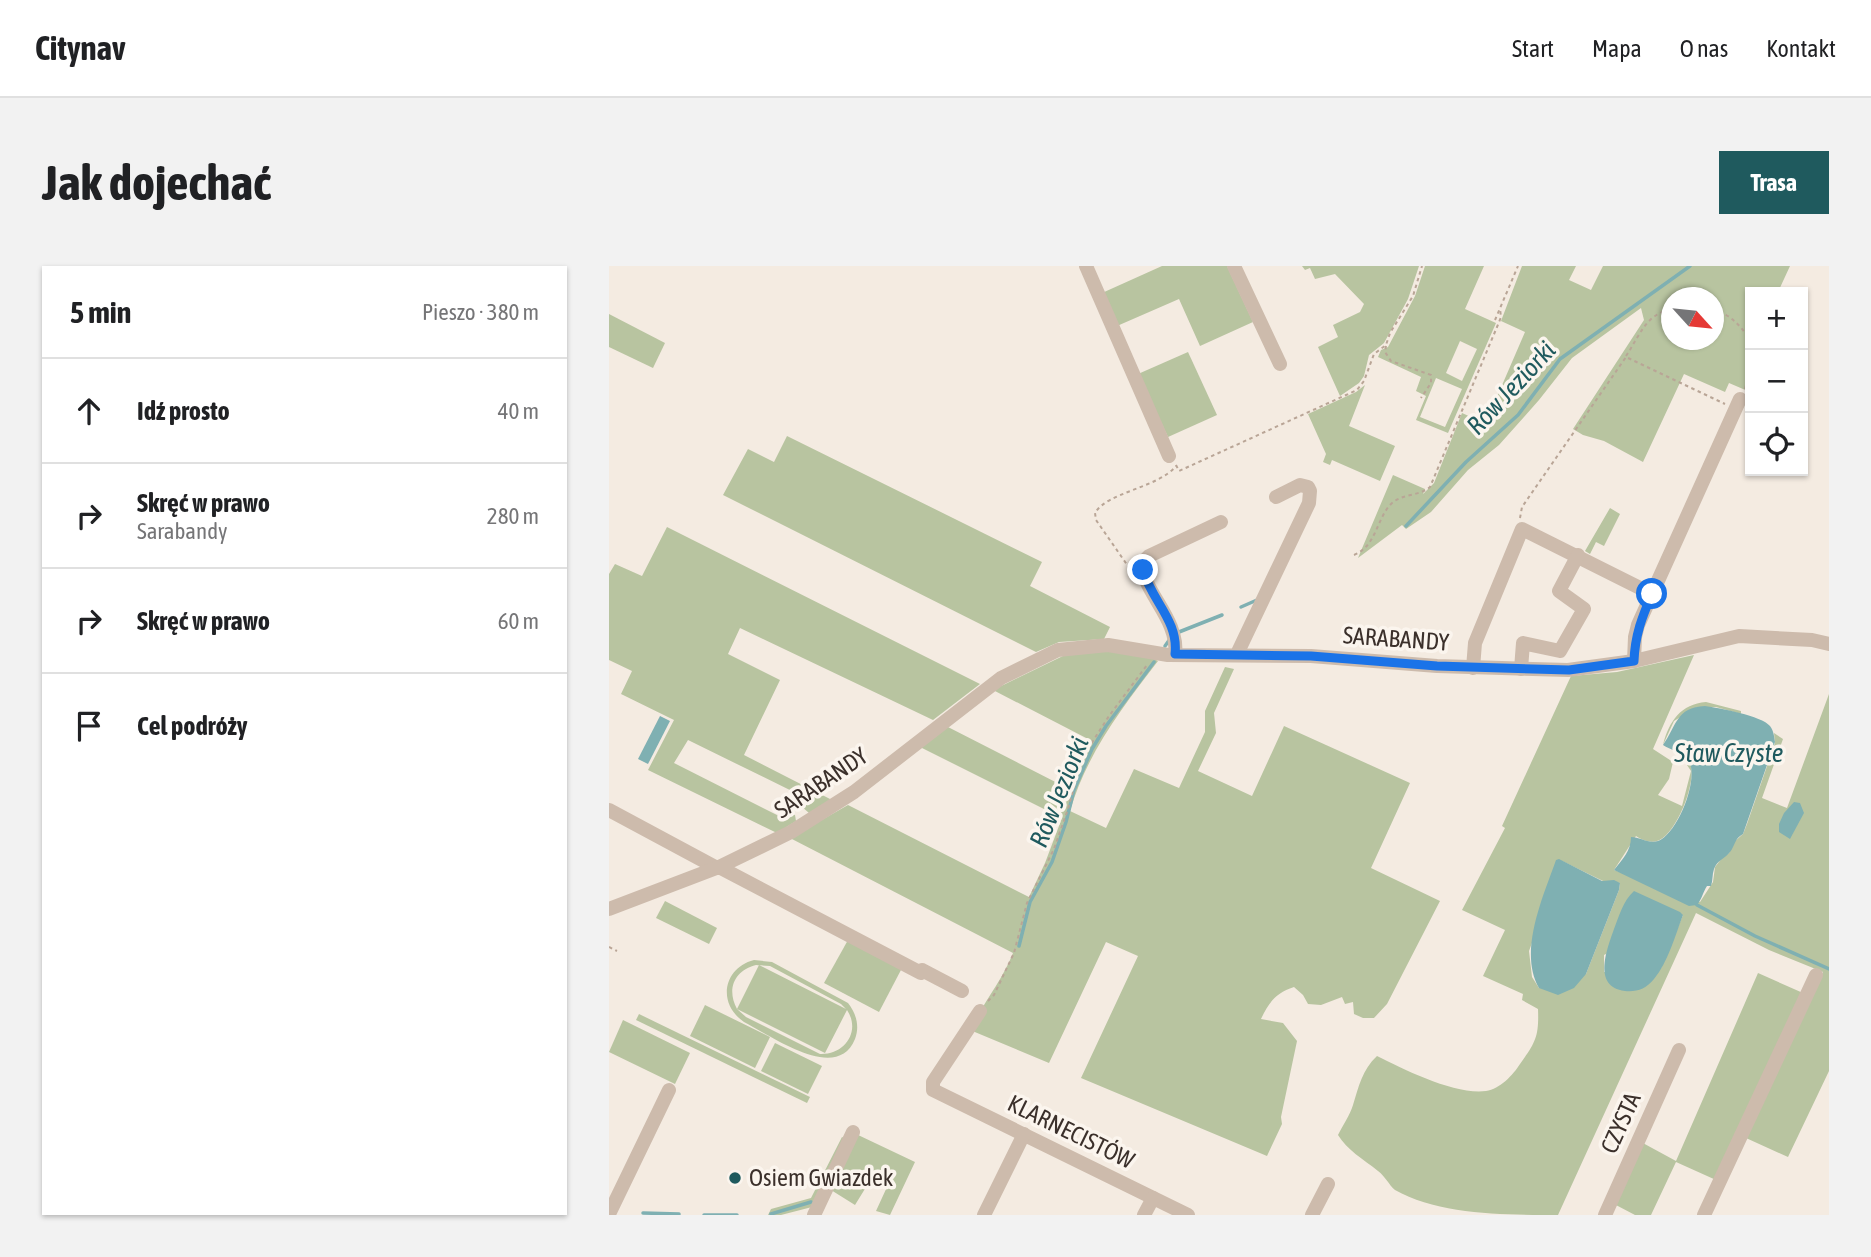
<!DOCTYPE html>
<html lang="pl">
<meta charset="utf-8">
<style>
:root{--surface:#fff;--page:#f2f2f2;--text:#202124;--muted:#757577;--line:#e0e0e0;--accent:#1f5a5e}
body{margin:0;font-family:"Asap Condensed",sans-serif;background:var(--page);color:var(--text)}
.controls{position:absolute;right:21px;top:21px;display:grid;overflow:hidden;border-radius:0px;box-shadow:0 2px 5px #0004}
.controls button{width:63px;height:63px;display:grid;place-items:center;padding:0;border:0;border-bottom:2px solid var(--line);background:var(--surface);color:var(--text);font:35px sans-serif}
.compass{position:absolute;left:1052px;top:21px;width:63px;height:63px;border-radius:50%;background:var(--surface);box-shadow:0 2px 5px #0004;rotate:117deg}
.stop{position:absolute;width:21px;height:21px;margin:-16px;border:5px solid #1a73e8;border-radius:50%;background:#fff}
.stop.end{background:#1a73e8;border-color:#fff;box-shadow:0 2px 7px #0008}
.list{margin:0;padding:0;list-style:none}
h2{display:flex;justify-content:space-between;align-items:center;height:91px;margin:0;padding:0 28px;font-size:30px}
h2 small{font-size:23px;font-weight:400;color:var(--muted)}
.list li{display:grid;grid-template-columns:46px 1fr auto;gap:21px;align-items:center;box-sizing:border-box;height:105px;padding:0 28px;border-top:2px solid var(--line)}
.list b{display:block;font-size:26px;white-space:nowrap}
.list p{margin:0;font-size:23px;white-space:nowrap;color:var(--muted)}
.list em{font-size:23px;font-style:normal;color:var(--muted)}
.icon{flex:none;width:38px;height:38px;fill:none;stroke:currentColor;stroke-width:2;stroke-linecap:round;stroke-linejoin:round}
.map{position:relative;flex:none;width:1220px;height:949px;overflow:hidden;border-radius:0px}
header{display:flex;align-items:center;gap:42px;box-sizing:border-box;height:98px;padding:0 35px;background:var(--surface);border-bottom:2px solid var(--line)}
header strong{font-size:33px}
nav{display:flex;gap:38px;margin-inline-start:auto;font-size:24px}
.intro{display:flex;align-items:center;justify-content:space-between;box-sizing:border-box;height:168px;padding:0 42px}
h1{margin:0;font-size:49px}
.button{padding:18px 32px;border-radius:0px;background:var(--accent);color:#fff;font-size:24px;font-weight:700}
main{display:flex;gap:42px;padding:0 42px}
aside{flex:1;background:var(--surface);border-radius:0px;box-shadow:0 2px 5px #0004}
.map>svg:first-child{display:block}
</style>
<header>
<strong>Citynav</strong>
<nav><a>Start</a><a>Mapa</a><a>O nas</a><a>Kontakt</a></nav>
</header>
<div class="intro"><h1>Jak dojechać</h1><a class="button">Trasa</a></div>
<main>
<aside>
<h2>5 min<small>Pieszo · 380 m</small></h2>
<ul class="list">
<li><svg class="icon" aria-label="ahead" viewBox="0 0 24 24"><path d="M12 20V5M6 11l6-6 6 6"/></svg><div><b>Idź prosto</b></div><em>40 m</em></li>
<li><svg class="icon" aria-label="right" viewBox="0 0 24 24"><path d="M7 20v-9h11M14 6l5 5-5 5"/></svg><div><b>Skręć w prawo</b><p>Sarabandy</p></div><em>280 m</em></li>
<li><svg class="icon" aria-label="right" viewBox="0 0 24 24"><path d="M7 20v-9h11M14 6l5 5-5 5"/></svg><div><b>Skręć w prawo</b></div><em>60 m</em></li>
<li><svg class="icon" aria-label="arrive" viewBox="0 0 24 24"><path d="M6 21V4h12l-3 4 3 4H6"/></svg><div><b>Cel podróży</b></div></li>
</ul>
</aside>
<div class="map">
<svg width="1220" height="949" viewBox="0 0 1220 949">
<rect width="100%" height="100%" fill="#f4ebe1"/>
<g fill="#b8c4a0" fill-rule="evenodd">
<path d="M553,0h65l26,56 -53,24 -21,-47 -62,27 -15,-33z"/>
<path d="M693,0h117l-11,33 -24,44 -15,12 -5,21 -5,7 -19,13 -22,-49 20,-10 -5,-12 27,-13 4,-8 -29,-30 -20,5 -5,-11 -5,2z"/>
<path d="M816,0h59l-19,43 31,14 -48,110 -32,-13 10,-24 -10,-5 5,-14 -43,-20 3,-7 7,-3 27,-51zM851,75l17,8 -15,32 -16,-8zM827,112l26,11 -17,38 -25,-10z"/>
<path d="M913,0h54l-7,14 22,10 12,-24h187l-12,26h-28v100l-21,-9 -4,9 -41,-18 -41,88 -39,-21 -21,-6 -10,-6 71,-109 -3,-12 -69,50 -33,42 -40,45 -31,25 -37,42 -25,17 -4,-4 -44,33 35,-83 32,14 -2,5 11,-11 28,-70 20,9 5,-2 38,-88 -24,-11zM1062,32h42v42h-42z"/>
<path d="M0,48l56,29 -12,25 -44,-21z"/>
<path d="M579,86l29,63 -49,22 -30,-63z"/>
<path d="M756,119l-16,41 46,20 -15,35 -48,-21 -2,5 -7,-3 3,-8 -18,-40 48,-22z"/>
<path d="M178,170l255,126 -12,24 80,41 -6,12 -45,3 -23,10 -313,-157 25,-46 26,13z"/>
<path d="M1001,242l10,6 -16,32 -8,-4 -6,12 -5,-3z"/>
<path d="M58,261l313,157 -47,36 -193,-92 -12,26 52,26 -36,75 88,45 -23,13 -8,-7 3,-9 -116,-57 -14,23 113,57 5,-6 3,1 1,6 -19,12 -129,-63 26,-50 -53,-26 11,-23 -23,-11v-86l6,-10 27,12z"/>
<path d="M505,385l36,6 8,4c-36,47 -71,92 -88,150l36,17 28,-59 45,19 26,-56v-21l20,-44 9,2 -20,44 2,20 -18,38 54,25 32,-70 126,57 -39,85 69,33 -53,103 -13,14h-11l-9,-4 -1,-12 -8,2 -3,-7 -21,8 -13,-1 -5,-9 -9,-8c-18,6 -25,15 -33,32l22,4 14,18 -16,76 1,7 -15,32 -186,-78 57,-122 -32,-14 -57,121 -79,-33c13,-27 32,-49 43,-77l-223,-115 58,-33 181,92 16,-34 17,-45 -144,-72 28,-20 125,64 9,-33 10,-17 -97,-50 74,-36z"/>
<path d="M1085,389l-41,94 20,13 -4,17 -11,16 24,11 9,-35 -4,-6 3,-2c8,17 -14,73 -33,78 -7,2 -15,-1 -21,-5l-22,34 86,32 13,-20 2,-15 7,-9 7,-5 5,-11 9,-8 4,-10 28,-81 -1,-10 9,6 -21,59 25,10 42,-114v377l-41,86 -42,-19 77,-166 -54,-22 -73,-37 -138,302c-52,0 -119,0 -163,-25 -6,-5 -10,-14 -17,-19 -15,-12 -31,-21 -40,-36 5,-10 12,-20 15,-30 6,-19 9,-35 24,-49 28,14 78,39 109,35 14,-2 27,-16 34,-27 16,-22 19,-28 18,-55l-16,-9 1,-6 -40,-18 22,-46 -43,-20 43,-82 -3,-2 69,-150 46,-4zM953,595l41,20 17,2 -1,7 -33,84 -47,14 -7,-11 -3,-26zM1074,649l-22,53 -57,4v-17z"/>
<path d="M1097,436l35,9v3l-25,-7h-19l-23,14 -11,24c6,-24 18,-41 43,-43z"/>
<path d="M56,635l52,27 -8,16 -53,-26z"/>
<path d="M239,674l54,28 -23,44 -55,-29z"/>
<path d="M145,694l18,2 76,41c8,10 12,23 7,36 -18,45 -85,-4 -111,-17 -27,-18 -21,-54 10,-62zM147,699l14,1 71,38 5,5 -87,-44 -22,44c-11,-20 -2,-39 19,-44zM128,743l88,44 22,-43c14,21 -2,45 -27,44l-74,-37z"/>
<path d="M1149,707l45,20 -87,187 -40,-18 -25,53h-16l-21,-11 27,-62 35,19z"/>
<path d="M96,739l65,32 -15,31 -65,-32z"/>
<path d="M30,748l171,83 -3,6 -171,-83z"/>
<path d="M14,754l67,33 -15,31 -66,-32z"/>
<path d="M166,777l47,23 -14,28 -47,-23z"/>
<path d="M247,868l59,28 -25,53 -14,-4 11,-24 -16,-8 -16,26 -24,-15z"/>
<path d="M233,871l4,2 -34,68 -31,8h-13l3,-6 40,-11z"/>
</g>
<g fill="#7fb0b2">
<path d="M1096,440c14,2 57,10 65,20 4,5 4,11 5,16l-32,92c-9,5 -8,12 -13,18 -5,7 -13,8 -16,17 -2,6 -1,11 -3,17h-4c-4,6 -5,13 -10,19l-8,1 -75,-36c8,-10 17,-19 17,-33 9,0 17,7 27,4 19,-6 44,-66 29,-83 -5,-6 -17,-8 -24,-13 13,-18 13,-38 42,-39z"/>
<path d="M51,450l10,5 -22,43 -10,-5z"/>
<path d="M1185,536l6,1 4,10 -14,26 -11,-7v-8l5,-11z"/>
<path d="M950,593l43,22 12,-1 6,3 -1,7 -33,84 -12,14 -16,7 -19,-7c-21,-36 4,-91 17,-128z"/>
<path d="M1025,625l46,21 3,3c-8,21 -15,47 -29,64 -8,10 -17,13 -29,12 -33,-4 -18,-42 -11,-62 5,-13 9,-28 20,-38z"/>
</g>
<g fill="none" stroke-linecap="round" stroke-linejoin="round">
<g stroke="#7fb0b2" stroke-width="3.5">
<path d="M797,260l60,-64 52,-47 42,-56 130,-93"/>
<path d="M632,341l16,-7"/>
<path d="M570,366l43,-17"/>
<path d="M556,380l5,-7"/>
<path d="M1088,639l58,31 74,33"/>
<path d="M410,680l11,-44 22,-40 14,-40 8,-32 18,-41 14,-23 48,-64"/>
<path d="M34,947l36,1"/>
<path d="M162,948l40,-12"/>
<path d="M95,949h33"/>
</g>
<g stroke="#b9a596" stroke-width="2" stroke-dasharray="3.5 3.5" stroke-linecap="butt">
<path d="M1104,43c18,6 27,16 37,31"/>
<path d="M886,54l23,-54"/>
<path d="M777,80l-1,6 6,9 40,14v8l-10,15"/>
<path d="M1017,90c13,-19 20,-43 45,-46"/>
<path d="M1136,123l5,-20"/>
<path d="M567,199l3,6 178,-81 7,-9 10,-27 12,-9 4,-12 23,-37 9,-30"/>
<path d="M911,252l2,-11 104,-150 99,47"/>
<path d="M745,289c22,-9 22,-34 36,-50 11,-12 28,-8 40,-18l67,-160 4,-10 -1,-8"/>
<path d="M521,303l-34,-49 -1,-7c12,-21 63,-25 81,-47"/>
<path d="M0,681l8,4"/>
<path d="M379,735l6,-6 20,-42 13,-50 27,-54 14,-40 14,-51 27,-42 38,-51"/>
</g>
<g stroke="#cdbbac" stroke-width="14">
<path d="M477,0l83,190"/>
<path d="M625,0l46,98"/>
<path d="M628,388l72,-151 1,-12 -2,-4 -8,-2 -24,12"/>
<path d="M566,389c5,-37 -36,-66 -32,-93l6,-6 72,-34"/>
<path d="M1025,395l1,-24 3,-12 102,-226"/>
<path d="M864,402l2,-25 47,-114 130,65"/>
<path d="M912,403l2,-26 37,8 24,-42 -25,-18 19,-36"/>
<path d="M0,544l108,58"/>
<path d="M110,601l202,106 1,-3 40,21"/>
<path d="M0,643l110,-42 72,-35 63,-40 147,-114 57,-28 50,-5 60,10 143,1 126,10 131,4 66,-9 105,-25 73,4 17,4"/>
<path d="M371,745l-47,71v8l255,125"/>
<path d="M0,948l60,-124"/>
<path d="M205,949l39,-83"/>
<path d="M375,949l40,-81"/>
<path d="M535,949l9,-17"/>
<path d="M703,949l16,-31"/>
<path d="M996,949l74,-165"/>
<path d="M1095,949l112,-240"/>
</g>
</g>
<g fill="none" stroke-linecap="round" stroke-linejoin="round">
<path stroke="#1a73e8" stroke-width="9" d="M534,304c8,30 36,51 32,84l136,2 126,10 132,4 65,-9c1,-26 8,-44 18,-67"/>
</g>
<circle fill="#1f5a5e" stroke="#fbf5ee" stroke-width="2.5" cx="126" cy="912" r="7"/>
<g text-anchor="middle" stroke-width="7" stroke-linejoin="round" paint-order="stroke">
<g font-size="24" fill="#3b302b" stroke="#fbf5ee">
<text transform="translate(787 373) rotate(4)" y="8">SARABANDY</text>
<text transform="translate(212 517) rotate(-34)" y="8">SARABANDY</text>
<text transform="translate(1012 857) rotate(-66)" y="8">CZYSTA</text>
<text transform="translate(462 866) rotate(26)" y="8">KLARNECISTÓW</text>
</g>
<g font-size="24" fill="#3b302b" stroke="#fbf5ee" text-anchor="start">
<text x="140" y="920">Osiem Gwiazdek</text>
</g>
<g font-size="26" font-style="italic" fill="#1f5a5e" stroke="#fbf5ee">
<text transform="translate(902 122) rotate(-47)" y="9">Rów Jeziorki</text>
<text x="1120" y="496">Staw Czyste</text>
<text transform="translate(450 526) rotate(-68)" y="9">Rów Jeziorki</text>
</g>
</g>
</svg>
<div class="controls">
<button>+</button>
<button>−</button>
<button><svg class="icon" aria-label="locate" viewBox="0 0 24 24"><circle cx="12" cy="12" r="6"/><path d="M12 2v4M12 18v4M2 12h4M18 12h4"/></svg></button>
</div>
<svg class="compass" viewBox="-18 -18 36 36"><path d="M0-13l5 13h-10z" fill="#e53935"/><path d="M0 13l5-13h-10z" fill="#757577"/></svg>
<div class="stop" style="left:1043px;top:328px"></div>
<div class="stop end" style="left:534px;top:304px"></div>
</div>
</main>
